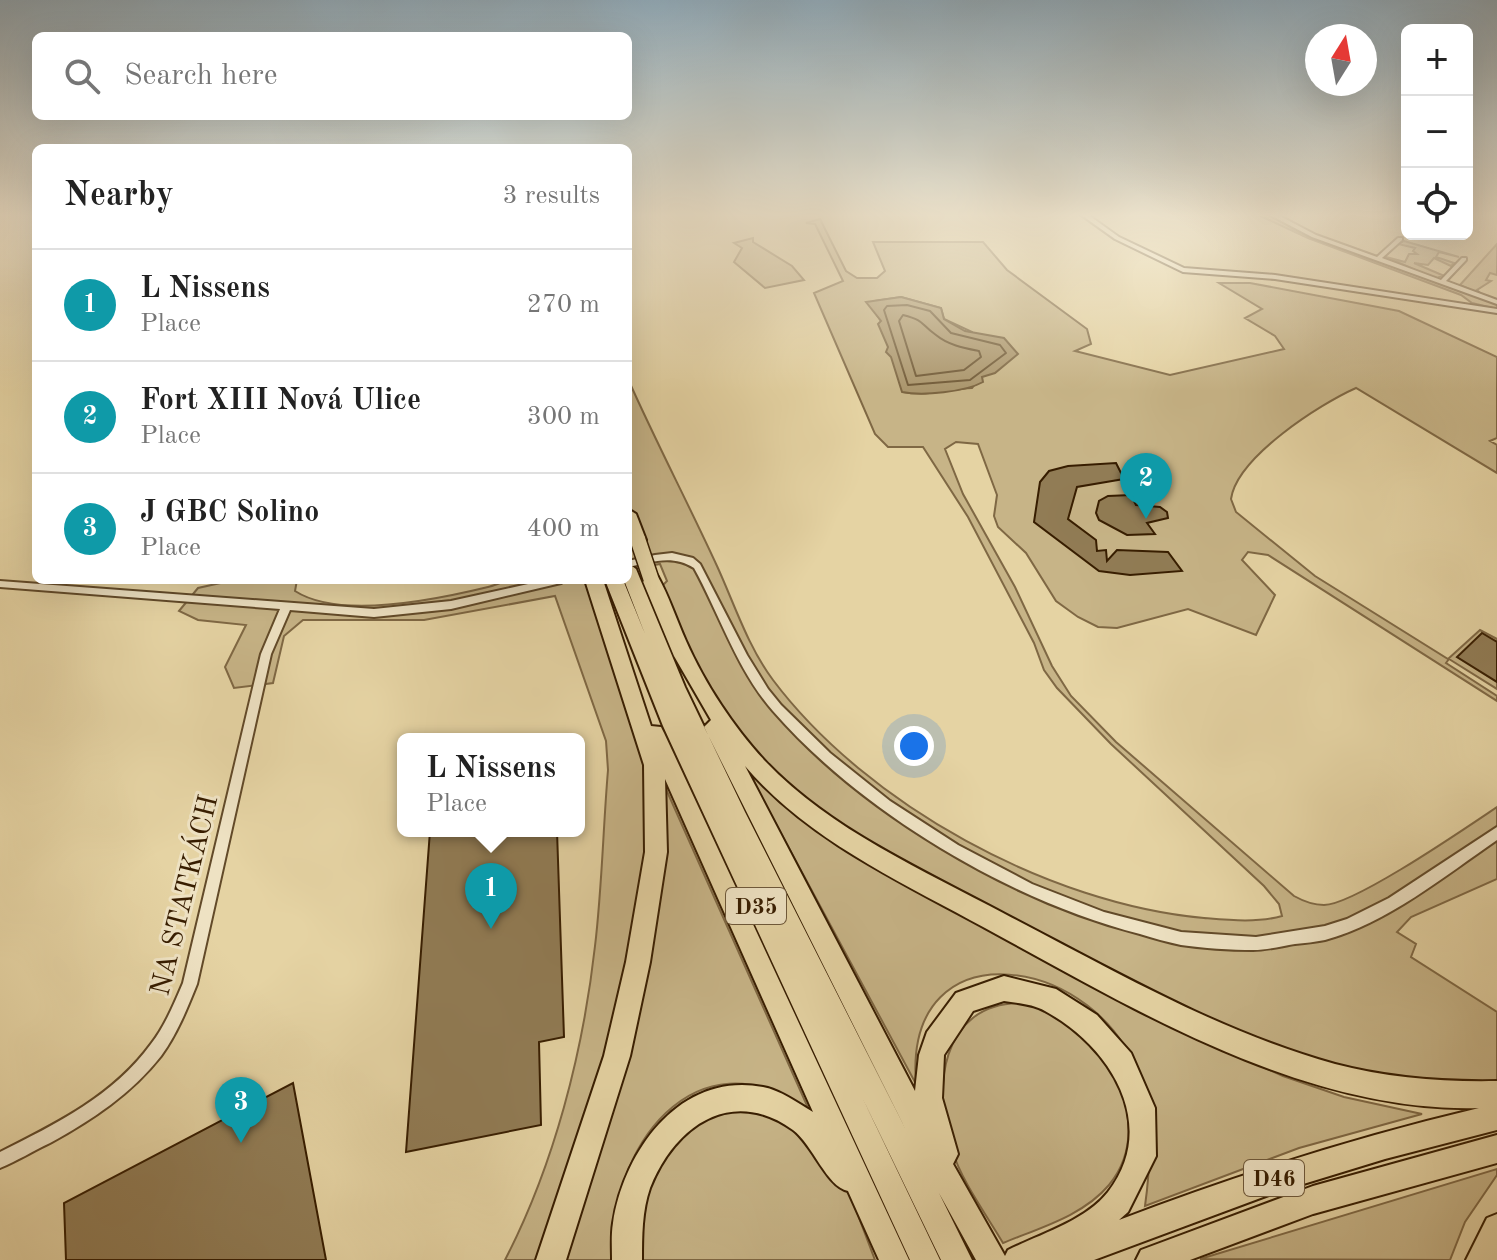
<!DOCTYPE html>
<meta charset="utf-8">
<style>
:root{--surface:#fff;--page:#f2f2f2;--text:#222;--muted:#767676;--line:#e0e0e0;--accent:#0b8043}
body{margin:0;font-family:"Old Standard TT",serif;background:var(--page);color:var(--text)}
.controls{position:absolute;right:24px;top:24px;display:grid;overflow:hidden;border-radius:12px;box-shadow:0 8px 32px #0002}
.controls button{width:72px;height:72px;display:grid;place-items:center;padding:0;border:0;border-bottom:2px solid var(--line);background:var(--surface);color:var(--text);font:40px sans-serif}
.compass{position:absolute;left:1305px;top:24px;width:72px;height:72px;border-radius:50%;background:var(--surface);box-shadow:0 8px 32px #0002;rotate:11deg}
.you{position:absolute;left:914px;top:746px;width:28px;height:28px;margin:-20px;border:6px solid #fff;border-radius:50%;background:#1a73e8;box-shadow:0 0 0 12px #1a73e833}
.badge{display:grid;place-items:center;width:52px;height:52px;border-radius:50%;background:var(--accent);color:#fff;font-size:26px;font-weight:700}
.pin{position:absolute;translate:-50% -66px;filter:drop-shadow(0 2px 4px #0008)}
.pin::after{content:'';position:absolute;top:42px;width:28px;height:24px;background:inherit;clip-path:polygon(0 0,100% 0,50% 100%)}
.popup{position:absolute;left:397px;top:733px;width:188px;height:104px;box-sizing:border-box;display:grid;place-content:center;border-radius:12px;background:var(--surface);filter:drop-shadow(0 2px 6px #0005);font-size:26px;white-space:nowrap;color:var(--muted)}
.popup b{font-size:30px;color:var(--text)}
.popup::after{content:'';position:absolute;left:50%;top:100%;margin-left:-16px;border:16px solid transparent;border-top-color:var(--surface)}
.list{margin:0;padding:0;list-style:none}
h2{display:flex;justify-content:space-between;align-items:center;height:104px;margin:0;padding:0 32px;font-size:34px}
h2 small{font-size:26px;font-weight:400;color:var(--muted)}
.list li{display:grid;grid-template-columns:52px 1fr auto;gap:24px;align-items:center;box-sizing:border-box;height:112px;padding:0 32px;border-top:2px solid var(--line)}
.list b{display:block;font-size:30px;white-space:nowrap}
.list p{margin:0;font-size:26px;white-space:nowrap;color:var(--muted)}
.list em{font-size:26px;font-style:normal;color:var(--muted)}
.icon{flex:none;width:44px;height:44px;fill:none;stroke:currentColor;stroke-width:2;stroke-linecap:round;stroke-linejoin:round}
.map{position:relative;flex:none;width:1497px;height:1260px;overflow:hidden}
.search{position:absolute;background:var(--surface);box-shadow:0 8px 32px #0002;left:32px;top:32px;width:600px;height:88px;display:flex;align-items:center;gap:20px;box-sizing:border-box;padding:0 28px;border-radius:12px;color:var(--muted);font-size:30px}
.panel{position:absolute;background:var(--surface);box-shadow:0 8px 32px #0002;left:32px;top:144px;width:600px;height:440px;border-radius:12px}
.map>svg:first-child{display:block}
</style>
<div class="map">
<svg width="1497" height="1260" viewBox="0 0 1497 1260">
<rect width="100%" height="100%" fill="#e5d3a3"/>
<filter id="stains"><feTurbulence type="fractalNoise" baseFrequency=".0025" numOctaves="4"/><feColorMatrix values="0 0 0 0 .2 0 0 0 0 .09 0 0 0 0 .02 0 0 0 .5 -.17"/></filter>
<radialGradient id="worn" r=".72"><stop offset=".6" stop-color="#630" stop-opacity="0"/><stop offset="1" stop-color="#630" stop-opacity=".3"/></radialGradient>
<g fill="#c7b487" stroke="#7f6844" stroke-width="2" fill-rule="evenodd">
<path d="M1256,214h12l39,23 190,66v6l-25,-6 -11,-8 -153,-57z"/>
<path d="M820,219l26,52 11,7h20l8,-7 -12,-29h110l24,28 80,59 4,15 -16,7 95,24 114,-26 -9,-13 -30,-18 17,-9 -43,-26h31l149,28 98,46v81l-7,3 7,4v28l-141,-85c-36,16 -119,69 -125,111l5,13 79,64 133,83 32,-29 17,9v50l-48,-30 -3,4 51,33v5l-229,-146 -20,-3 -6,8 33,35 -19,40 -68,-26 -71,19 -19,-1 -20,-10 -22,-16 -30,-48 -28,-26 -4,-11 3,-21 -19,-51 -22,-2 -11,7 18,45 52,93 37,79 19,30 45,46 178,154c9,5 19,9 30,9 30,0 143,-78 173,-98v72l-86,38 -14,15 19,12 -5,13 86,55v75c-24,-1 -49,2 -72,-1 -155,-23 -298,-105 -435,-177 -65,-35 -140,-69 -198,-116 -64,-53 -101,-132 -129,-208l4,-4 -7,-17 -32,6v-191c28,63 60,124 89,187 17,37 31,81 56,114 94,125 276,224 431,238 24,2 54,5 78,-2l-3,-12 -15,-18 -153,-142 -54,-56 -13,-18 -10,-27 -66,-126 -45,-70h-35l-13,-13 -61,-141 29,-12 -28,-57 -9,-1zM901,297l40,11 3,11 28,13 9,45 -9,11c-24,1 -45,9 -69,4l-22,-71 -8,-12 2,-8z"/>
<path d="M753,238v4l39,24 12,14 -39,8 -31,-26 8,-14 -8,-5z"/>
<path d="M1404,241l55,16 -20,-5 -3,5 18,6 -3,3 -17,-8 -6,7 -14,-2 28,12 -6,4 -50,-22 19,5 4,-8h8l-4,-3 2,-3 -17,-4z"/>
<path d="M1497,244v31l-7,-2 -4,7 5,1 -14,9 5,5 -22,-10z"/>
<path d="M234,580h63l-2,11c45,29 144,8 193,-4 8,-2 16,-6 24,-7 23,-3 50,0 74,0l61,188 1,76 -13,85 -31,130 -67,201h-32c49,-95 78,-207 90,-314 7,-58 8,-117 13,-176l-2,-29 -51,-145 -131,24h-121l-19,16 -11,47 -39,5 -9,-21 21,-42 -48,-5 -19,-9 19,-23z"/>
<path d="M748,772l73,60 317,179 145,65 61,21 78,17 -123,34 -154,58c6,-43 7,-84 -6,-127 -36,-122 -236,-158 -223,5z"/>
<path d="M666,789l143,321c-115,-81 -201,39 -197,150h-48c51,-152 96,-311 102,-471z"/>
<path d="M1020,1003c73,10 144,115 89,182 -26,31 -70,43 -106,58 -17,-29 -41,-61 -51,-93 -20,-60 -12,-146 68,-147z"/>
<path d="M751,1107l63,30 36,57 25,66h-242l15,-90 58,-56z"/>
<path d="M1497,1169v6l-32,47 -15,38 -250,-1z"/>
</g>
<path fill="#aa956c" stroke="#7c6541" stroke-width="2" d="M901,297l40,11 3,11 21,12 39,7 14,16 -23,19 -13,4 1,5c-18,10 -60,14 -81,10l-11,-35 -5,-5 2,-5 -10,-23 3,-3 -15,-19z"/>
<g fill="none" stroke-linecap="round" stroke-linejoin="round">
<g stroke="#705936" stroke-width="2">
<path d="M907,305l23,6 21,22 49,12 6,8 -36,27 -62,5 -24,-75 3,-4z"/>
<path d="M903,315c23,6 16,8 33,20 12,10 28,13 43,16l2,6 -17,13 -48,6 -17,-55z"/>
</g>
</g>
<g fill="#917c55" stroke="#371d00" stroke-width="2">
<path d="M1116,463l8,16 -47,8 -9,32 28,21 1,11 9,-1 1,11 10,-11 51,2 14,19 -52,4 -31,-4 -65,-49 6,-40 9,-11 19,-5z"/>
<path d="M1131,495l5,10 24,2 7,5 1,6 -21,5 8,11 -28,1 -28,-15 -3,-7 3,-12 9,-5z"/>
<path d="M1482,633l15,9v40l-40,-25z"/>
<path d="M430,831h127l7,206 -25,5 2,83 -135,27z"/>
<path d="M293,1083l33,177h-260l-2,-57z"/>
</g>
<g fill="none" stroke-linecap="round" stroke-linejoin="round">
<defs>
<g id="street">
<path d="M1080,214h7l32,23 65,31 91,7 222,34v4l-222,-34 -92,-7 -68,-33z"/>
<path d="M1268,214h8l40,21 61,22 21,-19h4v2l-20,18 59,22 21,-22h4v2l-20,21 51,19v4l-185,-67z"/>
<path d="M672,553l21,5 7,6 47,91 21,34 13,16 49,48 60,48 68,44 74,39 72,28 77,20 75,5 69,-11 22,-7 42,-21 108,-71v13c-51,35 -111,84 -172,100 -10,2 -20,3 -30,4 -13,2 -28,6 -42,6 -20,0 -52,-2 -72,-5 -14,-3 -28,-7 -41,-11 -130,-33 -279,-122 -367,-223 -36,-41 -53,-96 -79,-143 -21,-14 -43,-6 -66,-1v-6l27,-6z"/>
<path d="M546,580h20l-5,3 -110,26 -77,8 -84,-7 -19,44 -74,330c-10,25 -20,50 -36,72 -30,38 -69,64 -111,87 -17,8 -33,18 -50,25v-16c56,-28 113,-56 151,-108 14,-18 23,-40 32,-61l78,-329 19,-45 -280,-22v-6l374,28 77,-8z"/>
</g>
<g id="highway">
<path d="M628,509l8,5 10,26 -2,4 -6,2 -8,-6z"/>
<path d="M628,563l8,6 49,118 60,125 162,320 -203,-405 7,-7 -37,-64 -32,-77 3,-4h12c12,21 19,44 29,66 19,43 48,87 80,121 65,68 157,108 239,152 106,55 214,118 330,150 53,14 107,18 162,17v49l-112,29 -111,34 -180,67h-118l-37,-67 33,67h-31l-79,-163 78,163h-30l-247,-534 -58,-146h18l22,54 -21,-54h4zM745,766c63,74 156,116 240,162 149,81 319,185 494,180 -122,29 -242,67 -360,112l9,-8 28,-56 -1,-48 -24,-55 -34,-38 -41,-26 -52,-13 -48,17 -29,39 -8,23 -4,36zM1004,1001c13,2 30,3 41,10 65,35 115,114 63,181 -23,29 -68,42 -100,58l-3,6 -52,-92 5,-10 -16,-56 2,-43 29,-44z"/>
<path d="M585,580h18l48,146 10,1 3,6 245,527h-30l-31,-69c-21,-4 -35,-46 -55,-61 -61,-44 -118,-5 -143,58 -8,23 -8,48 -8,72h-30c0,-12 -1,-25 1,-37 11,-73 68,-152 150,-136 17,3 35,16 50,25l-148,-333 2,73 -17,110 -20,94 -64,204h-30l68,-204 22,-94 19,-110 -1,-87z"/>
<path d="M1497,1135v28l-184,51 -123,46h-54l5,-10 172,-64z"/>
<path d="M1497,1214v46h-31l21,-42z"/>
</g>
</defs>
<use href="#street" stroke="#624a29" stroke-width="4"/>
<use href="#highway" stroke="#371d00" stroke-width="4"/>
<use href="#street" fill="#eee2c3" fill-rule="evenodd"/>
<use href="#highway" fill="#e5d3a3" fill-rule="evenodd"/>
<defs>
<path id="highway-bridge" d="M638,540l13,39"/>
</defs>
<use href="#highway-bridge" stroke="#371d00" stroke-width="18" stroke-linecap="butt"/>
<use href="#highway-bridge" stroke="#e5d3a3" stroke-width="15"/>
</g>
<linearGradient id="sky" x2="0" y2="1"><stop stop-color="#8fa8b6"/><stop offset="0.55" stop-color="#f3ebd6"/><stop offset="1" stop-color="#f3ebd6" stop-opacity="0"/></linearGradient>
<rect width="1497" height="391" fill="url(#sky)"/>
<g text-anchor="middle" stroke-width="6" stroke-linejoin="round" paint-order="stroke">
<g fill="#eee2c3" stroke="#6e583a" stroke-width="2">
<rect x="726" y="888" width="60" height="36" rx="6"/>
<rect x="1244" y="1160" width="60" height="36" rx="6"/>
</g>
<g font-size="22" font-weight="bold" fill="#371d00">
<text x="756" y="914">D35</text>
<text x="1274" y="1186">D46</text>
</g>
<g font-size="28" fill="#371d00" stroke="#eee2c3">
<text transform="translate(183 895) rotate(-76)" y="10">NA STATKÁCH</text>
</g>
</g>
<rect width="100%" height="100%" filter="url(#stains)"/>
<rect width="100%" height="100%" fill="url(#worn)"/>
</svg>
<div class="controls">
<button>+</button>
<button>−</button>
<button><svg class="icon" aria-label="locate" viewBox="0 0 24 24"><circle cx="12" cy="12" r="6"/><path d="M12 2v4M12 18v4M2 12h4M18 12h4"/></svg></button>
</div>
<svg class="compass" viewBox="-18 -18 36 36"><path d="M0-13l5 13h-10z" fill="#e53935"/><path d="M0 13l5-13h-10z" fill="#767676"/></svg>
<div class="you"></div>
<div class="pin badge" style="left:491px;top:929px;background:#0f9aa8">1</div>
<div class="popup"><b>L Nissens</b>Place</div>
<div class="pin badge" style="left:1146px;top:519px;background:#0f9aa8">2</div>
<div class="pin badge" style="left:241px;top:1143px;background:#0f9aa8">3</div>
<div class="search"><svg class="icon" aria-label="search" viewBox="0 0 24 24"><circle cx="10" cy="10" r="6"/><path d="M15 15l6 6"/></svg>Search here</div>
<section class="panel">
<h2>Nearby<small>3 results</small></h2>
<ul class="list">
<li><span class="badge" style="background:#0f9aa8">1</span><div><b>L Nissens</b><p>Place</p></div><em>270 m</em></li>
<li><span class="badge" style="background:#0f9aa8">2</span><div><b>Fort XIII Nová Ulice</b><p>Place</p></div><em>300 m</em></li>
<li><span class="badge" style="background:#0f9aa8">3</span><div><b>J GBC Solino</b><p>Place</p></div><em>400 m</em></li>
</ul>
</section>
</div>
